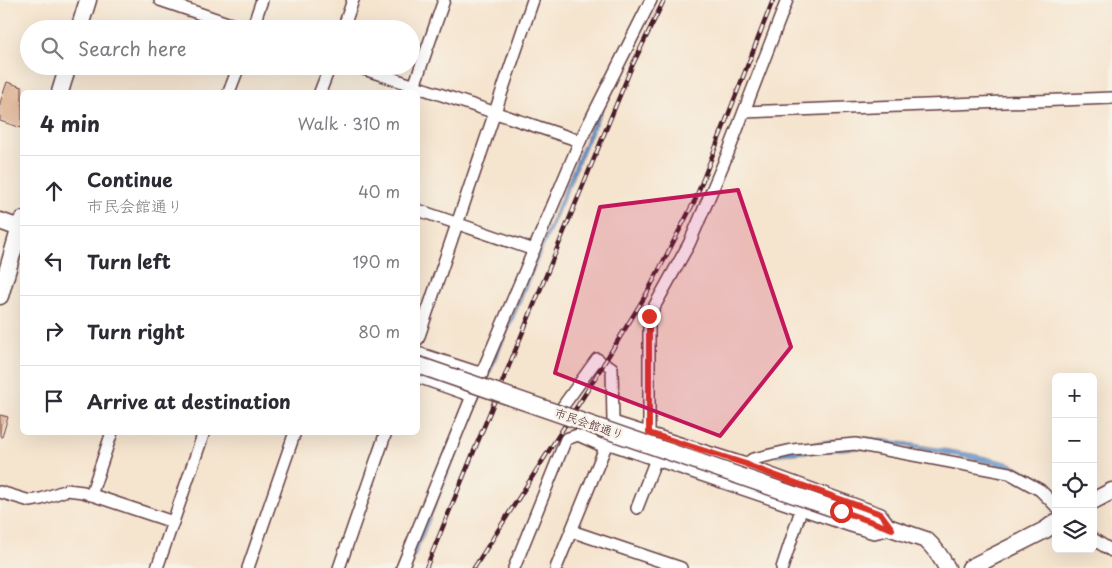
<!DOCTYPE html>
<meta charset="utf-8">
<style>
:root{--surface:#fff;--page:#f7f7f7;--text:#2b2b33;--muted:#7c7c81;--line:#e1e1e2}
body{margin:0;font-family:"Playpen Sans","Klee One",sans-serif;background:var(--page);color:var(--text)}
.controls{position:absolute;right:15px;bottom:15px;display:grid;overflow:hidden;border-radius:8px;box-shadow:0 5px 20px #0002}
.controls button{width:45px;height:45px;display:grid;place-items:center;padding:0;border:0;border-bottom:1px solid var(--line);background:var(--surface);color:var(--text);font:25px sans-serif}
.stop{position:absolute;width:15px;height:15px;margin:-11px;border:4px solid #d93025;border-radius:50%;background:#fff}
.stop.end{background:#d93025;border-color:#fff;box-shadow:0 1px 5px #0008}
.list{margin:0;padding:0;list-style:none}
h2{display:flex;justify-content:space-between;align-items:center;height:65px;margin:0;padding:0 20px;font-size:21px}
h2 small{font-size:16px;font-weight:400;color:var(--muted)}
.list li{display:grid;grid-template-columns:32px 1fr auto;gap:15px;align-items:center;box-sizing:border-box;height:70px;padding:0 20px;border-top:1px solid var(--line)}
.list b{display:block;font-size:19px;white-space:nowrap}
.list p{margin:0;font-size:16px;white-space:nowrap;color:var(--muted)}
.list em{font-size:16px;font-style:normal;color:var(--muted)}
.icon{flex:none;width:28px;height:28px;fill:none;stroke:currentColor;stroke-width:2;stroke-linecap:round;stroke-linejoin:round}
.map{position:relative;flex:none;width:1112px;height:568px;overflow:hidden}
.search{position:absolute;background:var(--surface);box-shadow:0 5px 20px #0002;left:20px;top:20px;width:400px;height:55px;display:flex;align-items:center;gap:12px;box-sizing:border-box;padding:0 18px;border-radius:28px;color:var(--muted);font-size:19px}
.panel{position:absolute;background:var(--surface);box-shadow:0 5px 20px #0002;left:20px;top:90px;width:400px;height:345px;border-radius:8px}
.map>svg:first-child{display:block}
</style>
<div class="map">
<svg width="1112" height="568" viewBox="0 0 1112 568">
<rect width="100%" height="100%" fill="#f7f3e8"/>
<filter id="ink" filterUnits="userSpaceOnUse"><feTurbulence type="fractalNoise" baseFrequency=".02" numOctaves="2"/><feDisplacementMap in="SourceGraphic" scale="10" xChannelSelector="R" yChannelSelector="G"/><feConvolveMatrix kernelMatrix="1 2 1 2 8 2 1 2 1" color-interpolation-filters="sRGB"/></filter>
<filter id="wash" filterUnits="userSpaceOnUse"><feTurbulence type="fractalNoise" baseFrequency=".0096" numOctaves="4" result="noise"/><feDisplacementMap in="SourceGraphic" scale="20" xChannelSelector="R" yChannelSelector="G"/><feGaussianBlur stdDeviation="1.12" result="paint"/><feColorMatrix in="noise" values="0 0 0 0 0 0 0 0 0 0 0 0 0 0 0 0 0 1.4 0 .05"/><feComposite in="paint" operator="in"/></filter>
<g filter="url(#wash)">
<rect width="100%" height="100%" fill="#f5e4ce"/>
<g fill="#699ed6" stroke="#5a5e80">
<path d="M599,107l4,2 -16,35 -108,256 -69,168h-5z"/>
<path d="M856,436l45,6 72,12 38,9 35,19 6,6 -4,3 -40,-24 -36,-8 -70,-13h-9l-138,11 -4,-4z"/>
</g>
<g id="blocks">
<g fill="#dca885">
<path d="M7,82l15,5v41l-22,-7v-18z"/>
<path d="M0,415l8,2 -6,20 -2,-1z"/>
</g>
</g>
</g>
<g filter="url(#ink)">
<use href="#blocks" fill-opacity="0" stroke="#643d43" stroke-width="1"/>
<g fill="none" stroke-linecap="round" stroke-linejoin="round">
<defs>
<g id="street">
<path d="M160,0l85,29"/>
<path d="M252,29l10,-29"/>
<path d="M343,29l10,-29"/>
<path d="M355,66l225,75"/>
<path d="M229,92l10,-26"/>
<path d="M320,92l10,-26"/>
<path d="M412,92l32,-92"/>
<path d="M744,112l368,-14"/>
<path d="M418,210l116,40"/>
<path d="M418,339c39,-113 76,-226 115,-339"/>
<path d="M418,353l64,21"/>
<path d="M609,366l3,2 1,54"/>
<path d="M418,377l54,19"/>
<path d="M563,406l34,-47 3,2"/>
<path d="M613,422l133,42 6,3 129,47 11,15 -18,4 -23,-7 -244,-83z"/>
<path d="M649,433v-117l40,-72 39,-91 59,-153"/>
<path d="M746,464l7,-5 39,-9 63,-6 154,29 31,17 16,16"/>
<path d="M0,492l30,9 11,-2 26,-9 16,2 90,30 -16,46"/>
<path d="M91,495l21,-63"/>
<path d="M637,508l19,-49"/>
<path d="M173,522l31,-90"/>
<path d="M571,531l110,37"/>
<path d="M1093,539l19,12"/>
<path d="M248,568l47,-136"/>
<path d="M339,568l47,-136"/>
<path d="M402,568l70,-172 108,-255 71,-141"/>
<path d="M514,568l52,-129 12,-4 27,12"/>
<path d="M556,568l51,-125"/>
<path d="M782,568l19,-58"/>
</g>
<g id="secondary">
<path d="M79,29l9,-29"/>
<path d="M60,92l8,-26"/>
<path d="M0,221l22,8"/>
<path d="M0,296l22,-76"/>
<path d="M1093,501l19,-10"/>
<path d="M841,511l85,29c9,8 15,17 21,28"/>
<path d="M970,568l75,-38 11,-8"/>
</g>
</defs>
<use href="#street" stroke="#643d43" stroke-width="14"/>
<use href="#secondary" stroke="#643d43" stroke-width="19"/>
<use href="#street" stroke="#fff" stroke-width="11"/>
<use href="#secondary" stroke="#fff" stroke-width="16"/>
<defs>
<g id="rail">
<path d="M426,568l206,-502 32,-66"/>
<path d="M474,568l113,-177 60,-98 48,-93 78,-200"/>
</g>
</defs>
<use href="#rail" stroke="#4a1f2b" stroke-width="4.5"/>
<use href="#rail" stroke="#f7f3e8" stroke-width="2.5" stroke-dasharray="8" stroke-linecap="butt"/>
<defs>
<path id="secondary-bridge" d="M418,365l423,146"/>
</defs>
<use href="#secondary-bridge" stroke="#643d43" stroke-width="19" stroke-linecap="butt"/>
<use href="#secondary-bridge" stroke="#fff" stroke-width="16"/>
</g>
</g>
<g fill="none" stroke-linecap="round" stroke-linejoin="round" filter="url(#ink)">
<path stroke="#d93025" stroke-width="6" d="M649,316v117l97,31 6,3 129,47 11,15 -51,-18"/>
</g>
<path fill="#c2185b" fill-opacity="0.2" stroke="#c2185b" stroke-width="4" stroke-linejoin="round" d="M738,190l53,157 -71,89 -165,-63 45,-166z"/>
<g text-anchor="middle" stroke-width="5" stroke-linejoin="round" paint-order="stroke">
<g font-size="12" fill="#4a1f2b" stroke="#f7f3e8">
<text transform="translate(589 424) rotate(19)" y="4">市民会館通り</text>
</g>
</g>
</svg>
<div class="controls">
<button>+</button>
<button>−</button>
<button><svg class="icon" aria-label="locate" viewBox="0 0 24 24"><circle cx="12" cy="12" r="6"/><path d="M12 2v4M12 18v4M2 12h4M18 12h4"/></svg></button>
<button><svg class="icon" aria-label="layers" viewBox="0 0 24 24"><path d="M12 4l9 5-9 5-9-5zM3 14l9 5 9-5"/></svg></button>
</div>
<div class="stop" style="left:841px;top:511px"></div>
<div class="stop end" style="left:649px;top:316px"></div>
<div class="search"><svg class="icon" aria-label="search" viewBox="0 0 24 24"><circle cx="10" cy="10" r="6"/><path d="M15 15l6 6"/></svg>Search here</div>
<section class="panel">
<h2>4 min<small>Walk · 310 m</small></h2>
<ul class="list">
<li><svg class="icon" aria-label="ahead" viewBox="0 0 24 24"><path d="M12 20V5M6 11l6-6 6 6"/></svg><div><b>Continue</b><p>市民会館通り</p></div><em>40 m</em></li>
<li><svg class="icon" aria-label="left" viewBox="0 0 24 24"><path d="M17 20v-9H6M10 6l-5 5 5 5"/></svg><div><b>Turn left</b></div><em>190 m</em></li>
<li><svg class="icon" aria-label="right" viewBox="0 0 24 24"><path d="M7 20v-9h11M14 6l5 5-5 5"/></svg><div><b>Turn right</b></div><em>80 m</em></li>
<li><svg class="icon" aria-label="arrive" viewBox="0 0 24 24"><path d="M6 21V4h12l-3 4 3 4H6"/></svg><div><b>Arrive at destination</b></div></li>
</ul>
</section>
</div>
